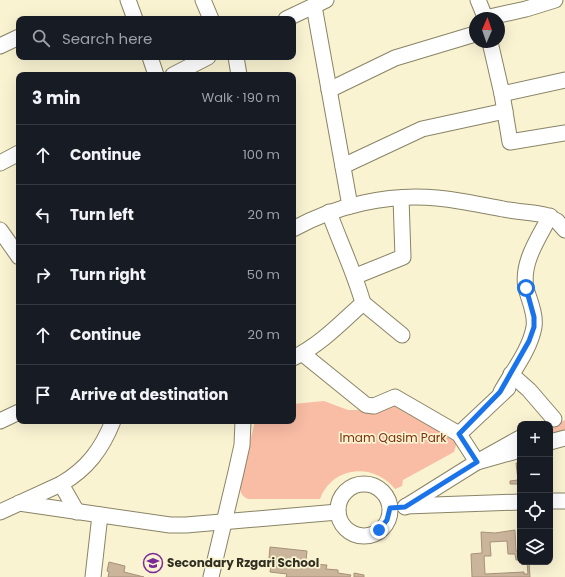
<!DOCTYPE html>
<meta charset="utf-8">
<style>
:root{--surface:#171b24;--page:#20242c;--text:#f1f3f6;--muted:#9ea1a6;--line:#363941}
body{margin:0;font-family:Poppins,sans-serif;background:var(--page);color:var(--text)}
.controls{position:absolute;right:12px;bottom:12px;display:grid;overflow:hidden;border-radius:8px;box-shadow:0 4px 16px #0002}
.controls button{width:36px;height:36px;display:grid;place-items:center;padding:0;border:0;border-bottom:1px solid var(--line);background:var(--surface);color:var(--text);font:20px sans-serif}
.compass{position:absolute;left:469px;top:12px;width:36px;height:36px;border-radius:50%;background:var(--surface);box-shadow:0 4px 16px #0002;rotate:2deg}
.stop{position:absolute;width:12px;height:12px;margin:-9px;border:3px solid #1a73e8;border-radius:50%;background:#fff}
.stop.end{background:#1a73e8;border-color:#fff;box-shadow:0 1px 4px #0008}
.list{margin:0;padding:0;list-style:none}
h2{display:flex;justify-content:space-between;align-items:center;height:52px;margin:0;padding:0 16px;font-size:17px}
h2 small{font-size:13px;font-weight:400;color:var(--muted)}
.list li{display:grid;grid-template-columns:26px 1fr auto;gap:12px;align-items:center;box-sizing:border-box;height:60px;padding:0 16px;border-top:1px solid var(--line)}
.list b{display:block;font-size:15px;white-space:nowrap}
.list em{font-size:13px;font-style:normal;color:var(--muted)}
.icon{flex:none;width:22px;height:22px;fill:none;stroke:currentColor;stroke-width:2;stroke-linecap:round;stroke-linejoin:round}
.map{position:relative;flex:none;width:565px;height:577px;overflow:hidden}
.search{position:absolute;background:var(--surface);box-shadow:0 4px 16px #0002;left:16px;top:16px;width:280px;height:44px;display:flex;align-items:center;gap:10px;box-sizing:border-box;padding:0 14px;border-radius:8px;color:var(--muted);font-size:15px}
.panel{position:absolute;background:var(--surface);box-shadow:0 4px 16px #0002;left:16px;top:72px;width:280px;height:352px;border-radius:8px}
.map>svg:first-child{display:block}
</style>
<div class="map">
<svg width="565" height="577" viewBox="0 0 565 577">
<rect width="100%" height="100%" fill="#f9f3d2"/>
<g fill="#f9bca5">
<path d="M387,392l13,4 57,46 -3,10 -51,28 -1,6 -7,3c-21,-27 -63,-23 -75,10h-72c-7,-3 -8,-7 -8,-15l15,-63h38v-17l31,-3 24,9h15l9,-9z"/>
<path d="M565,420v13l-15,5v-10z"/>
</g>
<g fill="#cab49a" stroke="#a79178">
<path d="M516,463h4v21h-10v-3l8,-1z"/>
<path d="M515,530l1,21h4v9h-4l-1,-6h-7l-1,-13 -17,1 1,14h-7l1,18 39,-2v2h4l-1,-12h2l1,15h-58l-1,-23 11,-1 -1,-21 14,1z"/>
<path d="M270,547l37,4 -1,9 -5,-1v6l11,1v-2l15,1 -1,4 12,1v3l13,2 -1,2h-64l1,-3 -17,-2 2,-14h-3z"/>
<path d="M109,562l16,4 -1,6 20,5h-36l1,-5 -2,-1z"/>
<path d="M354,573l10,2v2h-10z"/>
</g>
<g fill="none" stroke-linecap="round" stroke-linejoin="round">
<defs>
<g id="minor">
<path d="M128,0l7,19"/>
<path d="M203,0l8,19"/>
<path d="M478,0l7,17"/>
<path d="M314,6l36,200"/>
<path d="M485,18l41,-9 29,-9"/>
<path d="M286,19l40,-19"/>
<path d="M490,42l12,52 8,48 55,-9"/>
<path d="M0,46l19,-9"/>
<path d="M150,57l6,18"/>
<path d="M236,57l3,18"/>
<path d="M173,75l35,-18"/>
<path d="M329,90l66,-32 80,-24"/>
<path d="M502,94l63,-14"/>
<path d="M0,163l19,-10"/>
<path d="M343,166l79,-37 83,-18"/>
<path d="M293,229c42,-23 96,-36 144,-31 22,2 44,7 66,11 14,3 29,3 42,6l12,6 8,9"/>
<path d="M0,230l19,27"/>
<path d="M356,276l47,-19 -2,-59"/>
<path d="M363,303l39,32"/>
<path d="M303,354l63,51 8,1 21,-9 64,37 18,28 43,-12"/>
<path d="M293,358c26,-12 49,-36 70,-55 -9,-32 -23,-60 -34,-91"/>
<path d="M511,374l18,16 25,29"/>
<path d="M501,392c11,-20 29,-42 33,-65 2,-13 -5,-27 -8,-39 -5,-26 13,-50 24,-72"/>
<path d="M0,421l19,-9"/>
<path d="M459,434l49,-46"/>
<path d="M550,442l15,-4"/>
<circle cx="364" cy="510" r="26"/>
<path d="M550,501h15"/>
<path d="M19,503l151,22h16l152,-13"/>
<path d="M406,506l114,-4"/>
<path d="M405,507l72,-45 43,-24"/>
<path d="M0,512l61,-28"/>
<path d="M77,512l-16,-28c26,-15 41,-35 52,-63"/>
<path d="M93,577l7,-62"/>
<path d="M211,577l25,-105 6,-27 1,-24"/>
</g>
</defs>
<use href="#minor" stroke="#898466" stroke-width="17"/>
<use href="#minor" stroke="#fff" stroke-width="15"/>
</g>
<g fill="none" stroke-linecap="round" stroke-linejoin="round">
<path stroke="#1a73e8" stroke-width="5" d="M379,530l8,-10 3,-12 15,-1 72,-45 -18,-28 41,-42 29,-51 5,-14v-10l-8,-29"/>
</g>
<defs>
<symbol id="school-ring" viewBox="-11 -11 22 22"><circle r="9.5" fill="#f9f3d2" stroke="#7b2999" stroke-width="1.5"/><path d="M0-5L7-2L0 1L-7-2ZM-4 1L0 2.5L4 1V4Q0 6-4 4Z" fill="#7b2999"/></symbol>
</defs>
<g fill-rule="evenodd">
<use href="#school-ring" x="142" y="552" width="22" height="22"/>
</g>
<g text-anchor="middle" stroke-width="3.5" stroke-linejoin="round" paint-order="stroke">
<g font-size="12" fill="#7e310c" stroke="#f9f3d2">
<text x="393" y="442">Imam Qasim Park</text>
</g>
<g font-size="12" font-weight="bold" fill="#312f22" stroke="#f9f3d2" text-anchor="start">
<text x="167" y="567">Secondary Rzgari School</text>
</g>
</g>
</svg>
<div class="controls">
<button>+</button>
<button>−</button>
<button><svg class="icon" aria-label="locate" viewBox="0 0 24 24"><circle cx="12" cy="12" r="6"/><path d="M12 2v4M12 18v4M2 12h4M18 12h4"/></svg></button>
<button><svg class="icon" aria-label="layers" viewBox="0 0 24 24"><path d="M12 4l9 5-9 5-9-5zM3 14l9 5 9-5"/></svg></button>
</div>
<svg class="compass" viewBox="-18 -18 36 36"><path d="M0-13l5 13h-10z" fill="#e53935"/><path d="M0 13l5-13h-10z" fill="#9ea1a6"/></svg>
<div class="stop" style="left:526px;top:288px"></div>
<div class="stop end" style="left:379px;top:530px"></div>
<div class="search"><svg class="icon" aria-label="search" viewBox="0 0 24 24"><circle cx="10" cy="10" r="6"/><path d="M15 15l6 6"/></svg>Search here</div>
<section class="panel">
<h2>3 min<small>Walk · 190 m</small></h2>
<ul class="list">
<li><svg class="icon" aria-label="ahead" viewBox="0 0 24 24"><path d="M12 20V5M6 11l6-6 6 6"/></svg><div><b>Continue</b></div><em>100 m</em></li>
<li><svg class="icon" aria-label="left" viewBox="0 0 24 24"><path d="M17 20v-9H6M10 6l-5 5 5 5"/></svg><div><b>Turn left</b></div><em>20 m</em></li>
<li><svg class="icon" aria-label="right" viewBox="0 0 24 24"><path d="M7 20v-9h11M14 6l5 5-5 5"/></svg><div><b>Turn right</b></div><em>50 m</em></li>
<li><svg class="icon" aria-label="ahead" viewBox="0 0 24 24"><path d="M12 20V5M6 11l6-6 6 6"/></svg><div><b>Continue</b></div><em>20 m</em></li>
<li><svg class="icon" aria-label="arrive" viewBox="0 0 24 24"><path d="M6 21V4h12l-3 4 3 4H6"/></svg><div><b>Arrive at destination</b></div></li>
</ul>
</section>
</div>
